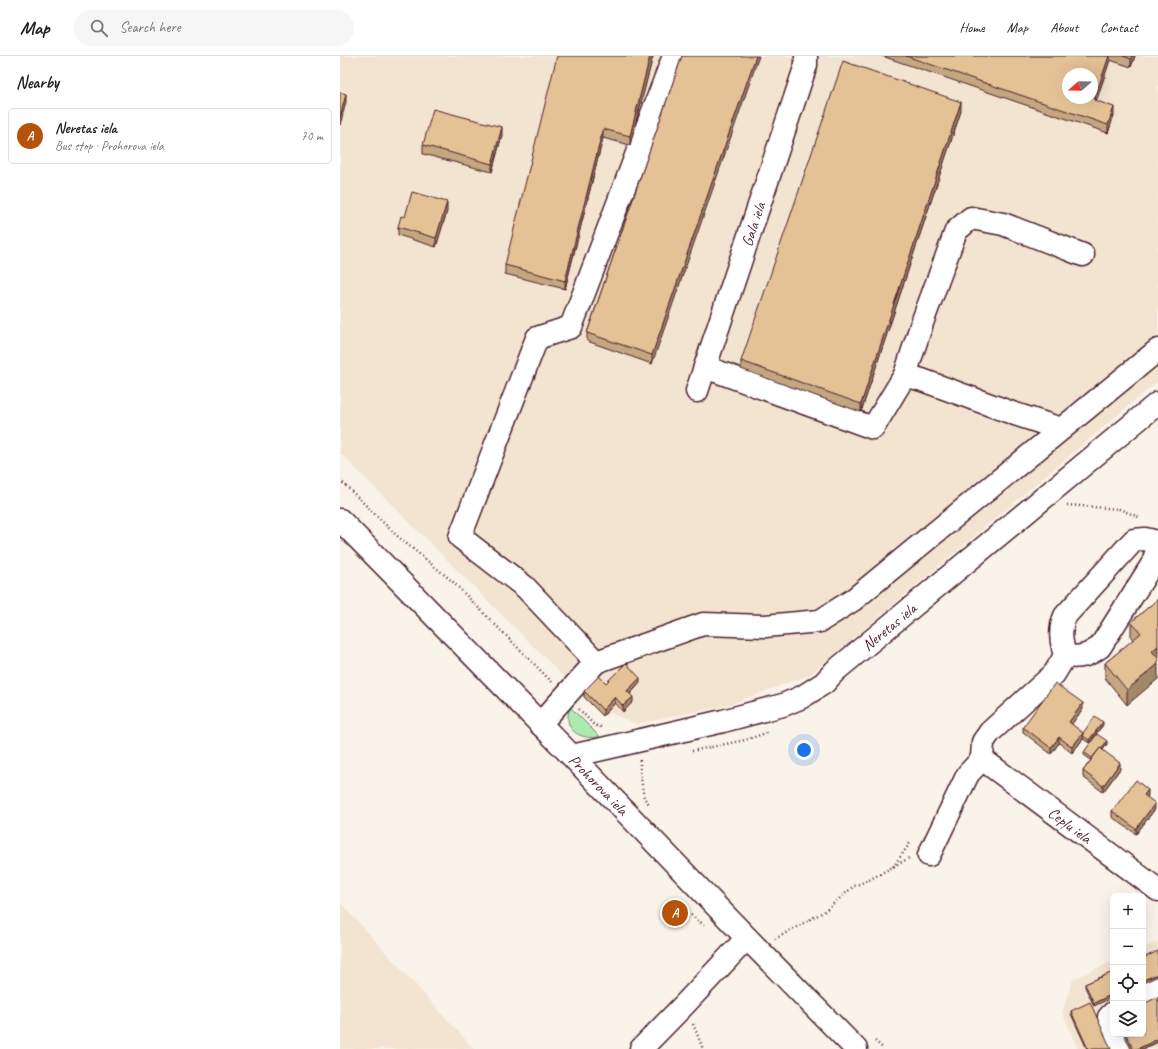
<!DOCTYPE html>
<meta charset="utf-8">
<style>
:root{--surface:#fff;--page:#f6f6f6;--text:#222;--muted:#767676;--line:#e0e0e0;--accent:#b45309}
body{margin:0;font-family:Caveat,sans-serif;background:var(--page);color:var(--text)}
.controls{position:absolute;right:12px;bottom:12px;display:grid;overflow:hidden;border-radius:6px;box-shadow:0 4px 16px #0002}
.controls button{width:36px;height:36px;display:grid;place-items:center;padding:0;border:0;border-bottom:1px solid var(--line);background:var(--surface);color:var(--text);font:20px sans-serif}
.compass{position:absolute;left:722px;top:12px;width:36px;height:36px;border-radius:50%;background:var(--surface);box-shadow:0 4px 16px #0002;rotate:250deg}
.you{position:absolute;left:464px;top:694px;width:14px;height:14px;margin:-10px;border:3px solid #fff;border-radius:50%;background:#1a73e8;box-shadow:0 0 0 6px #1a73e833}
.badge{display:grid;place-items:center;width:26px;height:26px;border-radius:50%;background:var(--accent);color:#fff;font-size:13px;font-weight:700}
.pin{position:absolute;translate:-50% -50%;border:2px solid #fff;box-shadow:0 1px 4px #0006}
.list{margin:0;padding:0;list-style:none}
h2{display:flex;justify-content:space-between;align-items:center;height:52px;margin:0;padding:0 16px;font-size:17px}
h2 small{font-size:13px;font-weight:400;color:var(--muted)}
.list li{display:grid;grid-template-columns:26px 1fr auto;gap:12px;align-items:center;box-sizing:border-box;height:56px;margin:0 8px 8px;padding:0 8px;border:1px solid var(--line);border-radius:6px}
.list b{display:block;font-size:15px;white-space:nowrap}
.list p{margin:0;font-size:13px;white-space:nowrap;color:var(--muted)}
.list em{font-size:13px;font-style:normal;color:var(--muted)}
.icon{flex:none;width:22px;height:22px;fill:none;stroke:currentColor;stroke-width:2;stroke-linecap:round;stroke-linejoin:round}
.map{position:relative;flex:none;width:818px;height:993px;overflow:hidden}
header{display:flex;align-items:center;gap:24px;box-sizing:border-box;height:56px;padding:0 20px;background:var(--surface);border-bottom:1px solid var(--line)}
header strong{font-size:19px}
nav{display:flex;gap:22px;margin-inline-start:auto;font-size:14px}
.search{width:280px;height:36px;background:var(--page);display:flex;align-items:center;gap:10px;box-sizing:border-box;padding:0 14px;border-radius:22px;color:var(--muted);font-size:15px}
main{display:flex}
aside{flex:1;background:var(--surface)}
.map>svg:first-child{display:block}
</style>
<header>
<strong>Map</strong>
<div class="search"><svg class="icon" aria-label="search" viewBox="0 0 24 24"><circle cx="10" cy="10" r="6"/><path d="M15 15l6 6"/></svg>Search here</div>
<nav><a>Home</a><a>Map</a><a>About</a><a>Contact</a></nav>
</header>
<main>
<aside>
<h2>Nearby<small></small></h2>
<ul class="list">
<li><span class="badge">A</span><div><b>Neretas iela</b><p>Bus stop · Prohorova iela</p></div><em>70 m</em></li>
</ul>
</aside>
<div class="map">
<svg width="818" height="993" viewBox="0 0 818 993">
<rect width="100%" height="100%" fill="#faf3ea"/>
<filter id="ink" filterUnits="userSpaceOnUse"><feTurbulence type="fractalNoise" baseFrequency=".025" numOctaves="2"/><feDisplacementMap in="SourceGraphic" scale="8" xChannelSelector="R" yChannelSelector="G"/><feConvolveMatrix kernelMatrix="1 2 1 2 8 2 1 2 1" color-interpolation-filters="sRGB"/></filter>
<g filter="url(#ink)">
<g fill="#f3e4d1" fill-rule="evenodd">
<path d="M0,0h818v325l-348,294 -85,31 -89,18 -29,-12 -4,4 -263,-263zM728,18h24v24h-24z"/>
<path d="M0,846l134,147h-134z"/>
<path d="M818,886v107h-80l-16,-37 11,-33 40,-18v73h30v-86z"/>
</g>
<path fill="#adeab0" stroke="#7c846e" d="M230,651l30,30c-21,3 -38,-7 -30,-30z"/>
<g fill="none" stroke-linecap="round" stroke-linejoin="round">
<defs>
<g id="minor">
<path d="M334,0l-103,271 -34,11 -77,199 65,50 71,75 107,-38 62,2 55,-5 33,-21 305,-250"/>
<path d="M365,311l168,61 32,-53 17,-52 34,-92 15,-13 32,6 80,31"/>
<path d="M565,319l17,5 93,34 46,15"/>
<path id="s1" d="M357,335l109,-326v-9"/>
<path id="s2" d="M0,464l224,228 183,190 109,111"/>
<path d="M725,600c16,2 22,0 35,-9l53,-84 5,-17"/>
<path d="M200,668l56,-62"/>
<path id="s3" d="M232,700l151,-35 60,-16 19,-8 22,-14 11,-12 323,-268"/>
<path id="s4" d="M642,703l176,131"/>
<path d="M589,799l39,-81 14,-15 1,-17 7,-10 64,-58 11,-18c-4,-15 -6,-26 0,-40l69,-76 11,-1 13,3"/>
<path d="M803,939l15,-7"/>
<path d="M773,957l-4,4 4,19 9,13"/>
<path d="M301,993l43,-44 63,-67"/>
</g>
</defs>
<use href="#minor" stroke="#4a1f2b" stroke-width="25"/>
<g stroke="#4a1f2b" stroke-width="2.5" stroke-dasharray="1 3" stroke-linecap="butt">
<path d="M0,424l56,55 56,46 100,101"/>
<path d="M727,449l52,4 22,9"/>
<path d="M239,653l15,16 7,2"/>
<path d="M352,695l53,-11 24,-8"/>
<path d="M300,704v11l4,27 6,7"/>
<path d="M553,811l17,-24"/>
<path d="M351,859l13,10"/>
<path d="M435,883l50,-28 29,-25 15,-6 40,-22"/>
<path d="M353,968l10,25"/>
<path d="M535,985l9,8"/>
</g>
<use href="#minor" stroke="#fff" stroke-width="22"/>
</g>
<g fill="#c4a781" stroke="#4a1f2b">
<path d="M313,0l-23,89 -27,-7 -38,151 -60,-15v-9z"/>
<path d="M342,0l-30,308 -65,-23v-8z"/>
<path d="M542,0h253l-4,11 -21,-7 -14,40 18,15 -6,18z"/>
<path d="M621,55l-100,301 -120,-43v-8z"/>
<path d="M162,79l-10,37 -69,-18v-9z"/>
<path d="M107,155l-11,36 -38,-12v-8z"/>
<path d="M818,543l-31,106 -22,-27v-15l28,-23 -2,-3v-15z"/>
<path d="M266,627h34l-10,11 3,8 -10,10 -8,-9 -12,13 -19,-19v-6z"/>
<path d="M743,653l-12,15 12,9 20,-8 -14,18 -6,-4 -11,14 -13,-10 -8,11 -28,-22v-5z"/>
<path d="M767,688l-4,6 17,19 -17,23 -20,-15v-6l8,-11 -7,-5v-3z"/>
<path d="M808,739l-1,2 8,12 -19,25 -24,-17v-6z"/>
<path d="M773,916l-19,34 -9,-19v-3z"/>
<path d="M731,955l40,38h-24l-16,-35z"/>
<path d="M784,978h19l15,8 -15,7h-12z"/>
</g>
<g fill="#a08869" stroke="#4a1f2b">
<path d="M310,0h3l-23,89v-9z"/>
<path d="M416,0h3l-107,308v-9z"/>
<path d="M769,0h1v4l-16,48v-8z"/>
<path d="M792,0h3l-4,11v-8z"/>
<path d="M6,38v8l-6,23v-8z"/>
<path d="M621,46v9l-100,301v-8z"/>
<path d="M774,51v8l-6,18v-8z"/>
<path d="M162,71v8l-10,37v-8z"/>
<path d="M263,73v9l-38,151v-8z"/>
<path d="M107,146v9l-11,36v-9z"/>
<path d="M818,590v15l-6,-10z"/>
<path d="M818,608v15l-31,26v-15z"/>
<path d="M300,622v5l-13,14v-6z"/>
<path d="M275,641v6l-12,13v-6z"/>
<path d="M293,641v5l-10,10v-6z"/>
<path d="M743,647v6l-14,19v-6z"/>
<path d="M763,666v3l-14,18v-3z"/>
<path d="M743,677v6l-11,14v-6z"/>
<path d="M719,681v6l-8,11v-6z"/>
<path d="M767,685v3l-13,18v-3z"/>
<path d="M780,707v6l-17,23v-6z"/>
<path d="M808,734v5l-4,6v-6z"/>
<path d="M815,747v6l-19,25v-5z"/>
<path d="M818,918v2l-15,7v-3z"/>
<path d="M773,938v3l-19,9v-3z"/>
<path d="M818,983v3l-15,7h-6z"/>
</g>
<g fill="#e4c296" stroke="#4a1f2b" fill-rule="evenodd">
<path d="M217,0h93l-20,80 -27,-7 -38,152 -60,-16z"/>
<path d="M342,0h74l-104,299 -65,-22z"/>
<path d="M566,0h203l-15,44 20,7 -6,18zM728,18h24v24h-24z"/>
<path d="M783,0h9l-1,3z"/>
<path d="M503,5l118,41 -100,302 -120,-43z"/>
<path d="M0,36l6,2 -6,23z"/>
<path d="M93,53l69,18 -10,37 -69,-19z"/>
<path d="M72,136l35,10 -11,36 -38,-11 3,-11 4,1z"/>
<path d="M818,543v47l-6,5 6,7v6l-31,26 -22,-27 36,-30 -10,-11z"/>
<path d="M286,607l14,15 -13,13 6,6 -10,9 -8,-9 -12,13 -19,-19 15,-15 7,7z"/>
<path d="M715,627l28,20 -14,19 14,11 -11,14 -13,-10 -8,11 -28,-21z"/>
<path d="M755,660l8,6 -14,18 -6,-4v-3z"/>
<path d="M757,678l10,7 -6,8 -1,-1 -8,10 -8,-6z"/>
<path d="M760,692l20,15 -17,23 -20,-15z"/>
<path d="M796,724l12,10 -4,5 11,8 -19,26 -24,-18z"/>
<path d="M818,895v23l-15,6v-22z"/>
<path d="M773,916v22l-19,9 -9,-19z"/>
<path d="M818,941v42l-21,10h-4l-7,-15h17v-30z"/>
<path d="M750,946l21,47h-23l-17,-38z"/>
</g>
</g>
<g text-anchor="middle" stroke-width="3.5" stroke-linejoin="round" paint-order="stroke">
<g font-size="16" fill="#4a1f2b" stroke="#fff">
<text dy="6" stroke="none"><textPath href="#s1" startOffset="176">Gala iela</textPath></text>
<text dy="6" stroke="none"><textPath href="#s3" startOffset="350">Neretas iela</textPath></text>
<text dy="6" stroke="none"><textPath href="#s2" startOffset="370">Prohorova iela</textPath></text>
<text dy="6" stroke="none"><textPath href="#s4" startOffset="110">Cepļu iela</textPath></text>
</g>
</g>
</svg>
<div class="controls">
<button>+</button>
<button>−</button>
<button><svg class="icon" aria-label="locate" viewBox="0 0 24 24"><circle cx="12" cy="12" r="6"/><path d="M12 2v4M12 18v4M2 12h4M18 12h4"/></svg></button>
<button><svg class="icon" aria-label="layers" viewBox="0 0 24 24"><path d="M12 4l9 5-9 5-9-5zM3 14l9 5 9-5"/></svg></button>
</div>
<svg class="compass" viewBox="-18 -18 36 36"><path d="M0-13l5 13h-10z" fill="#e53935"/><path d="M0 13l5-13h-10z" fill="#767676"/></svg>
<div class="you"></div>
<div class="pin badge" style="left:335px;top:857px">A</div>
</div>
</main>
